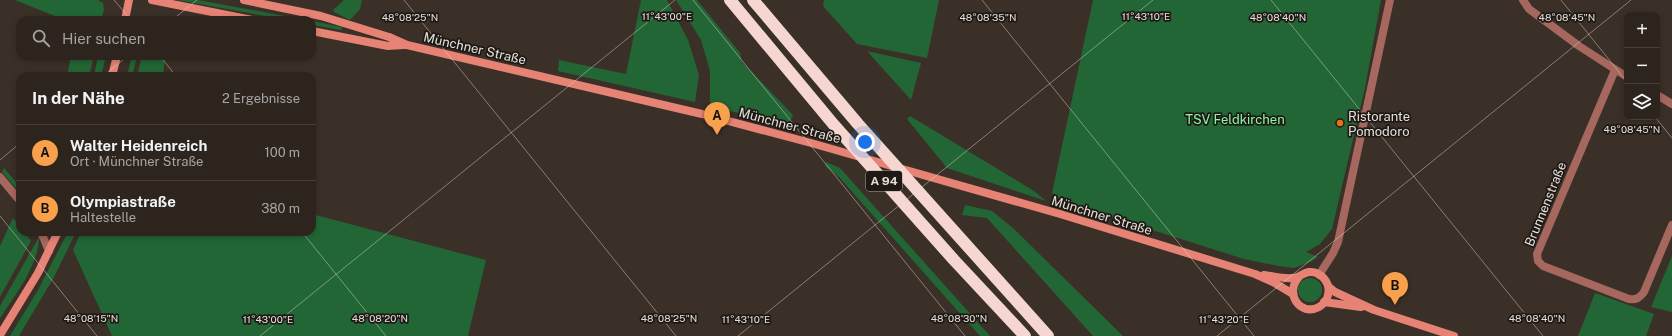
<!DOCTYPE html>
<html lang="de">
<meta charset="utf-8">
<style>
:root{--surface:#2c241d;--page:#342c26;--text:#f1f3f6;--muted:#a6a4a4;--line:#48413b;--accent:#f8a04b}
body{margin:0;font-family:"Public Sans",sans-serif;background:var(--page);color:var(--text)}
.controls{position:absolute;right:12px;top:12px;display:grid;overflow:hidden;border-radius:8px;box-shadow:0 2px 6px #0003}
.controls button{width:36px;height:36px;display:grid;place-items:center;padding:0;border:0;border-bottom:1px solid var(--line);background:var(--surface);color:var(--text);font:20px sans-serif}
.you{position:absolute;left:865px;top:142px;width:14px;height:14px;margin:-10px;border:3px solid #fff;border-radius:50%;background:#1a73e8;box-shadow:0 0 0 6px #1a73e833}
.badge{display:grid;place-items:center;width:26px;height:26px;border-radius:50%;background:var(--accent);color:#111;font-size:13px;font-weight:700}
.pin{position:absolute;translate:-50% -33px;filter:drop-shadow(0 1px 2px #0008)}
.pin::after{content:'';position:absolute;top:21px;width:14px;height:12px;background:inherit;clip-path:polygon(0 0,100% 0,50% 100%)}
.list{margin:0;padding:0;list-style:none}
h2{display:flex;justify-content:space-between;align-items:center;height:52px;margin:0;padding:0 16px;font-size:17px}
h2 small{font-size:13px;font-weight:400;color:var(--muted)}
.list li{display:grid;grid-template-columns:26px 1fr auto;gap:12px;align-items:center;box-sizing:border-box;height:56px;padding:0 16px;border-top:1px solid var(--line)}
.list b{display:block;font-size:15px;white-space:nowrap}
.list p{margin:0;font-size:13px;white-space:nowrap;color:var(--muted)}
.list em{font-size:13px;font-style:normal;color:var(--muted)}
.icon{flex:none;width:22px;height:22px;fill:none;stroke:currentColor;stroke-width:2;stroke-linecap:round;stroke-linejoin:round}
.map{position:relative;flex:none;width:1672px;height:336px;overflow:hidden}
.search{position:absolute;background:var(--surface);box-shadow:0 2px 6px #0003;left:16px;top:16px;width:300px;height:44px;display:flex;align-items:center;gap:10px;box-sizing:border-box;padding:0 14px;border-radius:12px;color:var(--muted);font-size:15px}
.panel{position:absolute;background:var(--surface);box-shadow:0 2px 6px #0003;left:16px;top:72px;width:300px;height:164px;border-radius:12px}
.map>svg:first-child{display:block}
</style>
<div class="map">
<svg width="1672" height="336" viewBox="0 0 1672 336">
<rect width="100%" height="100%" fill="#3b3027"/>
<g fill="#226635">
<path d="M15,0h83l5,3 1,7 -3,10h-36z"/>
<path d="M177,0h21l108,20h-19z"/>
<path d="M344,0h18l-2,9 -10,11 -16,-8 -1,-2z"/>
<path d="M641,0h26l21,40 11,35 -4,27 -137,-31 1,-11 67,14z"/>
<path d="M676,0h21l43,53 2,9 51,53 -5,10 -78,-19v-35l-9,-31z"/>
<path d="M824,0h115l-12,58 -70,-14 -34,-38z"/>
<path d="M1093,0h288l-16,88 -33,141 -12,15 -14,8 12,5 -6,4 -18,7 -16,-2 -34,-7 -180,-57 -12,-9z"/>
<path d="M312,21l30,6 -1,3 -29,-5z"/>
<path d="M867,51l54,12 -10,37z"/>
<path d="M71,56h23l-5,20h-22z"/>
<path d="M98,56h8l-5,20h-7z"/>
<path d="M132,56h5l-5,20h-5z"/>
<path d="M142,56h23l-2,20h-26z"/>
<path d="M910,116l124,75 12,10 -99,-33 -40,-49z"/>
<path d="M826,162l14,6 150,168h-10l-141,-159 -14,-11z"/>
<path d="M4,168l16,19v6l-18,-21z"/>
<path d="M965,205l27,6 21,17 110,108h-30l-106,-118 -25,-3z"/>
<path d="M312,214l174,46 -18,76h-356l-39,-86 8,-18h231z"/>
<path d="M13,218l7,9v5h4l7,9 -31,56v-51z"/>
<path d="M68,232h8l-22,45 -35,59h-9l28,-46z"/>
<path d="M39,237c0,28 -24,58 -39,81v-12z"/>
<path d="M1672,256v56l-21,-5z"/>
<circle cx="1310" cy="290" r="12"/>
<path d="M1595,293l59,21 -8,22h-68z"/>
</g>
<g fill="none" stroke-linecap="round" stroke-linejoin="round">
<g stroke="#a6675e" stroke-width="8">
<path d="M1523,0l6,9 50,37 48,31"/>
<path d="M1615,70l-78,184 1,7 5,5 86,33c8,1 10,-1 15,-7l28,-67"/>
<path d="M1657,95l15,9"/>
<path d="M0,177l20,24"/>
<path d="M41,232l8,19"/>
<path d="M1319,275l14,-22 5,-11 52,-242"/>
</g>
<g stroke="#e78375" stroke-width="8">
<path d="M152,0l100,20"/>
<path d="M244,0l77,16 68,21 18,8 295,69 109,29 249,71 195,60 18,8 20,12"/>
<path d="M125,20l4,-20"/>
<path d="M312,31l76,15 16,-1"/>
<path d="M112,76l5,-20"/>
<path d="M1264,275c9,1 19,4 28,3 6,0 11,-5 17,-6 12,-1 22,11 19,23 -1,5 -4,9 -9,12 -19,10 -35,-14 -20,-30"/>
<path d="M1329,287l6,5 39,18 80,26"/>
<path d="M1324,302l37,5"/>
<path d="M0,335l38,-62 20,-41"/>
</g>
<g stroke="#f6d6d1" stroke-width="12">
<path d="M730,0l104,125 120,135 71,76"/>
<path d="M753,0l105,124 190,212"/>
</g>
</g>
<path fill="none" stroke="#e6dfd9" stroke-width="1" stroke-opacity="0.45" d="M114,0l17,20M404,0l272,336M693,0l272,336M982,0l272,336M1271,0l272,336M1561,0l66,82M172,20l25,-20M160,56l16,20M103,76l25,-20M1655,117l17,21M0,160l20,-17M0,216l97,120M302,232l84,104M260,336l415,-336M738,336l415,-336M1217,336l414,-336"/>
<circle fill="#e8710a" stroke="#1e1915" stroke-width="1.5" cx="1340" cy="123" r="4"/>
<g text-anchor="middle" stroke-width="3.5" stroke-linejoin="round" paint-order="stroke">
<rect fill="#1e1915" stroke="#aaa49e" stroke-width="1" x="866" y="171" width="36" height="20" rx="3"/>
<g font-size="12" font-weight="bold" fill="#e6dfd9">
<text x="884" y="185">A 94</text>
</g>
<g font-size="13" fill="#e6dfd9" stroke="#1e1915">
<text transform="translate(475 48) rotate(13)" y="5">Münchner Straße</text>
<text transform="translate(790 125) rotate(15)" y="5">Münchner Straße</text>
<text transform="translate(1545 204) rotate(-68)" y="5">Brunnenstraße</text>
<text transform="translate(1102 215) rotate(17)" y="5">Münchner Straße</text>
</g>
<g font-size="13" fill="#e6dfd9" stroke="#1e1915" text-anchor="start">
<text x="1348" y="121">Ristorante<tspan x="1348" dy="15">Pomodoro</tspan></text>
</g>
<g font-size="13" fill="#8af7a3" stroke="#1e1915">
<text x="1235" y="124">TSV Feldkirchen</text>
</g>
</g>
<g font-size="10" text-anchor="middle" fill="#e6dfd9" stroke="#1e1915" stroke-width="3.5" stroke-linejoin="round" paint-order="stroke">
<text x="667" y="20">11°43'00"E</text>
<text x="1146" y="20">11°43'10"E</text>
<text x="410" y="21">48°08'25"N</text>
<text x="988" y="21">48°08'35"N</text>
<text x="1278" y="21">48°08'40"N</text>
<text x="1567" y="21">48°08'45"N</text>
<text x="1632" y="133">48°08'45"N</text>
<text x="91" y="322">48°08'15"N</text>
<text x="380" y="322">48°08'20"N</text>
<text x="669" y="322">48°08'25"N</text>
<text x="959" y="322">48°08'30"N</text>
<text x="1537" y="322">48°08'40"N</text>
<text x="268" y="323">11°43'00"E</text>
<text x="746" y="323">11°43'10"E</text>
<text x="1224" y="323">11°43'20"E</text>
</g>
</svg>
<div class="controls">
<button>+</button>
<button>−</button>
<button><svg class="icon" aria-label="layers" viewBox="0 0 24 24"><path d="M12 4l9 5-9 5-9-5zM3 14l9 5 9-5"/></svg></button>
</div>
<div class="you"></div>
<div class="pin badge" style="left:717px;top:135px">A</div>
<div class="pin badge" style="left:1395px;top:305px">B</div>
<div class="search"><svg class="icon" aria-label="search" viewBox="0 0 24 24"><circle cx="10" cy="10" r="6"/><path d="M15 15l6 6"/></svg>Hier suchen</div>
<section class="panel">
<h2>In der Nähe<small>2 Ergebnisse</small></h2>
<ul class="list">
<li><span class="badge">A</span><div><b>Walter Heidenreich</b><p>Ort · Münchner Straße</p></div><em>100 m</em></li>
<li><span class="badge">B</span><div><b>Olympiastraße</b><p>Haltestelle</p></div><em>380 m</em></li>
</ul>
</section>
</div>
